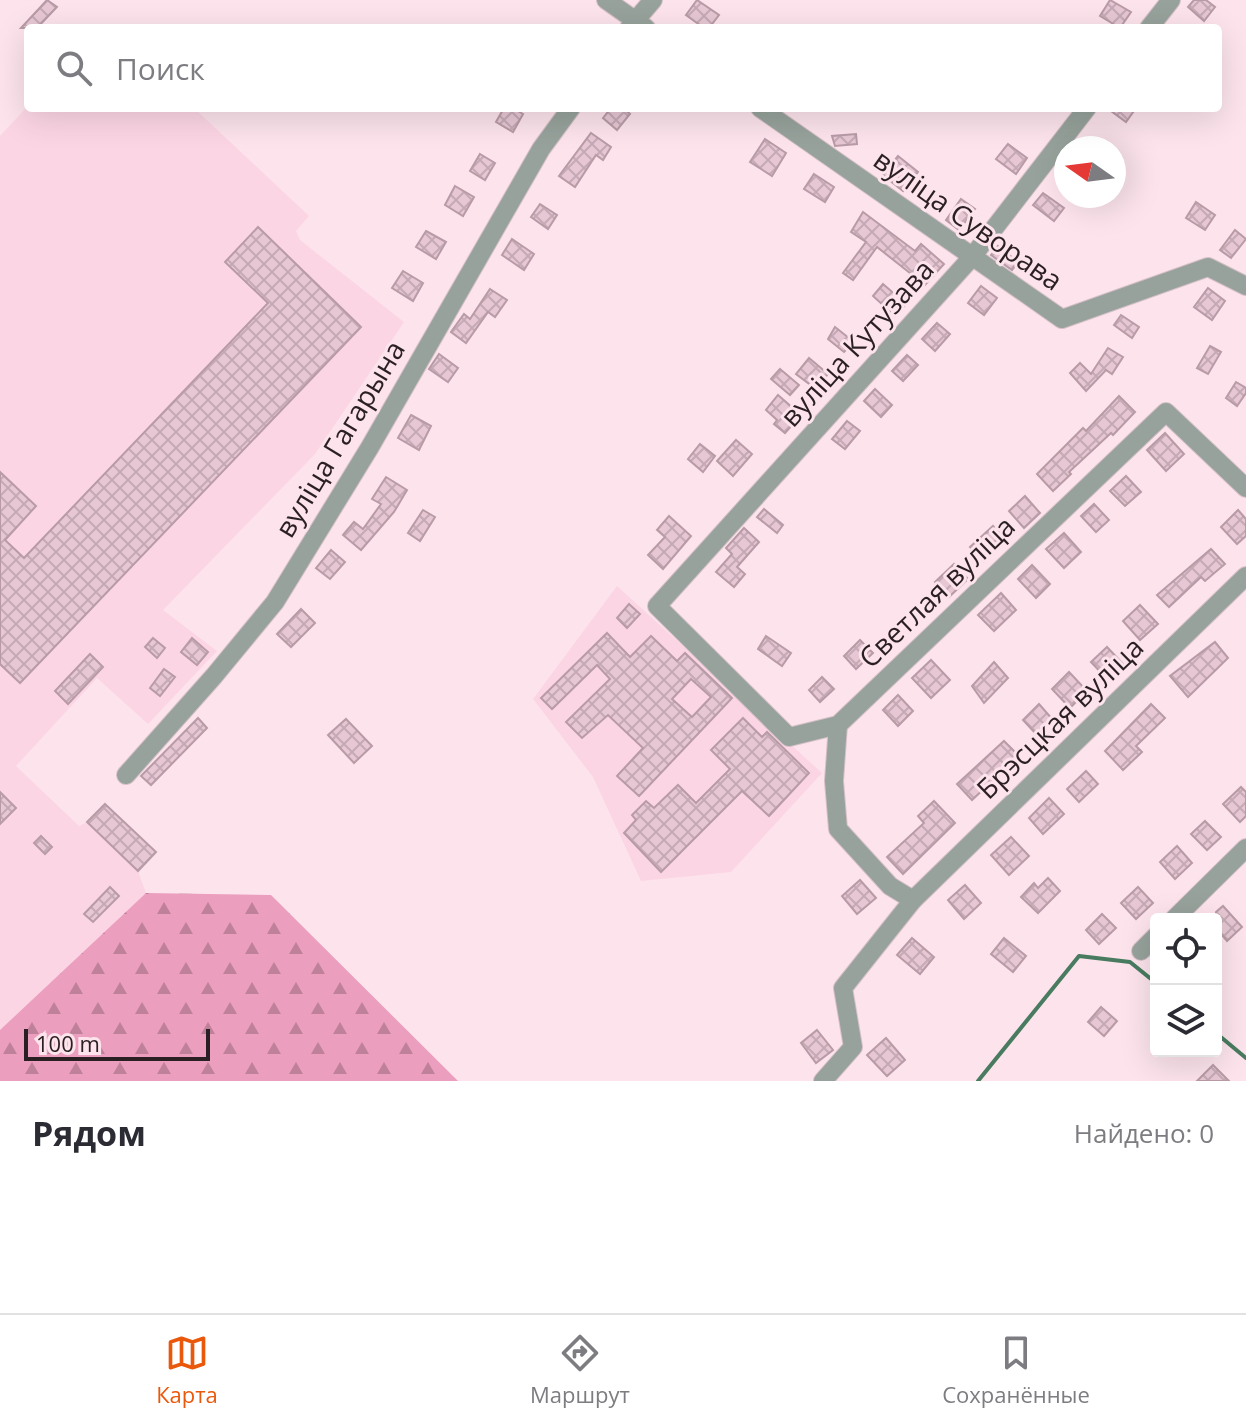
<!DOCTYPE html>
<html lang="ru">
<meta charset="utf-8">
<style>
:root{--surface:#fff;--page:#f2f2f3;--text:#2b2b33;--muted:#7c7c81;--line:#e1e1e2;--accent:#ea580c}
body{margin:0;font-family:"Open Sans",sans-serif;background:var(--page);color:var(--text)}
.controls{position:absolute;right:24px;bottom:24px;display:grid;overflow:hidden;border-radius:8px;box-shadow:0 8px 32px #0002}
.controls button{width:72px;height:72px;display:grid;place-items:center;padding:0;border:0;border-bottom:2px solid var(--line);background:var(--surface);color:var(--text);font:40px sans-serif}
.compass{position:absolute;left:1054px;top:136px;width:72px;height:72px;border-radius:50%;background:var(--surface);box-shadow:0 8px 32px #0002;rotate:284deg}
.scale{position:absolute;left:24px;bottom:20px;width:186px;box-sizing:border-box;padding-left:8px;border:4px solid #2a1f23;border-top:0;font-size:22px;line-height:28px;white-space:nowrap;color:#2a1f23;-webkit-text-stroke:6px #fce3ec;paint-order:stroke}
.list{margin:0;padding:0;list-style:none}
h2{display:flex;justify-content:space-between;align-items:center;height:104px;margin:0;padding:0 32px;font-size:34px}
h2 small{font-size:26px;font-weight:400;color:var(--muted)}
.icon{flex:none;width:44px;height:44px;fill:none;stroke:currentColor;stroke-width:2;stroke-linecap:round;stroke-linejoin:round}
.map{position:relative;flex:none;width:1246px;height:1081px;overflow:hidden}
.search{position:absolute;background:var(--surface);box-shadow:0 8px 32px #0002;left:24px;right:24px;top:24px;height:88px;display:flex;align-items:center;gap:20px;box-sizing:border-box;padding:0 28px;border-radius:8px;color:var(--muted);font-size:30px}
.sheet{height:232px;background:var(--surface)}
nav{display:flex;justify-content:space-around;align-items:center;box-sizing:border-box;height:112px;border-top:2px solid var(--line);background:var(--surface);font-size:22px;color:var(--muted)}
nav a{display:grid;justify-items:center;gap:4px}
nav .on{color:var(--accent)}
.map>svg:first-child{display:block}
</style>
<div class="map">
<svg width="1246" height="1081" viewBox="0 0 1246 1081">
<defs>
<pattern id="forest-firs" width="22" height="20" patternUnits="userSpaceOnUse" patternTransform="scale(2)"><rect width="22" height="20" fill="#eb9ebd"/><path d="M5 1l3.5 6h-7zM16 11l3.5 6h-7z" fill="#bf8099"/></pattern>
<pattern id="building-cross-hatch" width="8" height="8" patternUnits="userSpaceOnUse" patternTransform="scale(2)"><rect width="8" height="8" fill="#e6c7d3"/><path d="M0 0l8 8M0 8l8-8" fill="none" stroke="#c5aab5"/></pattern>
</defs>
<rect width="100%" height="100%" fill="#fce3ec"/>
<g fill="#fcd5e4">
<path d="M28,106l166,2 115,108 -13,15 4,9 104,82 -89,132 -152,156 54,41 -69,73 -51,-46 -81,88 63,60 8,-4 18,-18 51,48 -18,19 8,22 -146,137v-894z"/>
<path d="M617,586l205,187 -91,99 -90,9 -48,-104 -60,-78z"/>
</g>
<path fill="url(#forest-firs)" d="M146,893l125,2 187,186h-458v-51z"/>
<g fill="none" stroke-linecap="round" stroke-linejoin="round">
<g stroke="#487b5f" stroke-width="4">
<path d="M1216,1033l30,25"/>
<path d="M978,1081l101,-125 51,6 26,21"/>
</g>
</g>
<g fill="url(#building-cross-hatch)" stroke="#b89ba6" stroke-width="2" fill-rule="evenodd">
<path d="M47,0l10,7 -20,21h-16z"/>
<path d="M697,0l22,15 -10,13h-5l-18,-13z"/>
<path d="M1110,0l21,12 -11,16 -20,-12z"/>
<path d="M1194,0h12l9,7 -11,14 -16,-14z"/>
<path d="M504,108h9l10,6 -10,18 -17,-10z"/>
<path d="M611,108h12l7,6 -13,16 -14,-12z"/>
<path d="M1107,108h29l-10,14z"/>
<path d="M591,133l20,14 -8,13 -7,-5 -21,32 -16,-11z"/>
<path d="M856,134l1,10 -22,2 -3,-10z"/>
<path d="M765,139l21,14 -14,23 -22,-14z"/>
<path d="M1008,144l19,14 -11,16 -20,-15z"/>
<path d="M480,154l15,9 -10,17 -15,-9z"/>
<path d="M898,156l20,16 -15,19 -20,-16z"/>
<path d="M814,174l20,13 -9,15 -21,-13z"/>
<path d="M455,186l19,11 -11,19 -18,-11z"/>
<path d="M1043,193l21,15 -10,13 -21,-16z"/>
<path d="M961,199l14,10 -16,21 -13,-10z"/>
<path d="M1196,202l19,13 -10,15 -19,-12z"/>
<path d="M540,204l17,11 -9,14 -17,-12z"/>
<path d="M863,212l52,39 6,-7 23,20 -19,21 -48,-38 -24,33 -10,-7 23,-31 -15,-10z"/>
<path d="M258,227l103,100 -341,356 -20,-19v-192l36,34 -31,34 19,18 244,-255 -43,-41z"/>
<path d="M1235,230l11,9 -15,19 -11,-8z"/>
<path d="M426,231l20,11 -10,17 -20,-12z"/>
<path d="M512,239l22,15 -10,16 -22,-15z"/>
<path d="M998,246l20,16 -6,8 -21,-15z"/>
<path d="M403,271l20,12 -10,18 -21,-13z"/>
<path d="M883,284l23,20 -11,12 -22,-20z"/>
<path d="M981,286l16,12 -13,17 -16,-12z"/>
<path d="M1208,288l17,13 -13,19 -18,-13z"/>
<path d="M490,289l17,11 -12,17 -7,-5 -22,31 -15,-11 13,-18 6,5z"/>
<path d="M1121,315l18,12 -7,11 -18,-13z"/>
<path d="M937,323l13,11 -15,17 -13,-12z"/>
<path d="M835,327l19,15 -10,10 -16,-13z"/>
<path d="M1210,346l11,6 -13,22 -11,-6z"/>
<path d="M1108,348l15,9 -11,17 -6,-4 -20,21 -16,-18 10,-10 11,11z"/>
<path d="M439,354l19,14 -10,14 -19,-13z"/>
<path d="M907,355l11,10 -15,16 -11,-10z"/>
<path d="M809,358l19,16 -12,15 -20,-15z"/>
<path d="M780,369l19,16 -9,10 -19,-16z"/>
<path d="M1236,382l10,6v5l-9,13 -11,-8z"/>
<path d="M875,389l17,16 -11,12 -17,-16z"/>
<path d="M778,395l23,20 -16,18 -11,-9 3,-4 -11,-10z"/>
<path d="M1119,396l16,16 -22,23 -2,-2 -42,39 2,2 -18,17 -16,-17 46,-46 3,3z"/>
<path d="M411,415l20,11 -12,24 -21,-12z"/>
<path d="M847,421l13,10 -15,18 -13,-10z"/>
<path d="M1165,433l19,21 -18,17 -19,-21z"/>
<path d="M736,440l16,14 -19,22 -16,-15z"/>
<path d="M700,444l15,12 -12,16 -15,-13z"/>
<path d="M1126,476l15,16 -16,14 -15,-15z"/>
<path d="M386,477l21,13 -13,22 -33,38 -18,-15 11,-13 9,7 18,-25 -9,-5z"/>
<path d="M1025,496l15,17 -16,15 -15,-17z"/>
<path d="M1094,504l15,16 -13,12 -15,-16z"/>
<path d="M764,509l19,16 -6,8 -20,-16z"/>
<path d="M423,510l12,7 -15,24 -12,-8z"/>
<path d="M1238,510l8,9v17l-9,8 -16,-17z"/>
<path d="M669,516l22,20 -28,33 -15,-14 17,-18 -8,-7z"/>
<path d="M993,526l13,14 -22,21 -14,-14z"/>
<path d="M744,528l15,14 -22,25 8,7 -11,13 -18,-15 16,-18 -6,-6z"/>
<path d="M1064,533l17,19 -17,16 -18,-19z"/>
<path d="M1211,549l14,15 -20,17 -4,-4 -32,30 -12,-12z"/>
<path d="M331,550l14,12 -15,17 -14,-11z"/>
<path d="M954,564l14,15 -19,18 -14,-15z"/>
<path d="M1032,565l18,19 -14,14 -18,-19z"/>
<path d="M1001,593l15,17 -22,21 -16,-16z"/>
<path d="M629,604l11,10 -13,14 -10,-10z"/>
<path d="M1140,605l18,19 -18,16 -17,-19z"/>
<path d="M301,609l14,14 -24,24 -14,-13z"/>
<path d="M607,633l23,24 21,-21 26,25 8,-8 47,45 -93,98 -22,-20 26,-28 -35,-33 -26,23 -16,-16 44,-43 -13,-14 -45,44 -11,-11zM691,679l20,18 -19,20 -20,-18z"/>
<path d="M766,636l25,17 -9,13 -24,-17z"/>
<path d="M153,638l12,10 -8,10 -12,-11z"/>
<path d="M192,638l16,14 -11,13 -16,-13z"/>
<path d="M860,640l13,13 -17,16 -12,-13z"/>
<path d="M1215,642l13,16 -40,39 -18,-21z"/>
<path d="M1107,647l16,17 -16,15 -16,-17z"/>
<path d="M90,654l13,13 -35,37 -13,-13z"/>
<path d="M931,660l19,20 -19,18 -19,-20z"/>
<path d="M994,662l14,16 -24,25 -12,-17z"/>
<path d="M164,669l11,8 -15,19 -10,-8z"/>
<path d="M1069,672l18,19 -17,17 -18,-19z"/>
<path d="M822,677l12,12 -14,13 -11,-12z"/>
<path d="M898,695l15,16 -15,15 -15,-16z"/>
<path d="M1039,704l14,16 -16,15 -14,-15z"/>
<path d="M1151,704l14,14 -29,28 6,6 -19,18 -18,-19z"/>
<path d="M198,718l9,10 -56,57 -10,-9z"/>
<path d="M743,718l19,19 5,-5 42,41 -40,43 -27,-25 -81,81 -37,-39 12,-13 -4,-5 14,-14 8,7 24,-23 18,18 34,-34 -19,-19z"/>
<path d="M346,719l26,27 -18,17 -26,-28z"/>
<path d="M1004,741l15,15 -47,44 -15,-16z"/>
<path d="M1086,771l12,13 -19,18 -12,-13z"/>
<path d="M1241,787l5,5v24l-6,6 -17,-18z"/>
<path d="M0,792l16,16 -16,16z"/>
<path d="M1049,798l15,16 -21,20 -14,-16z"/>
<path d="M934,801l21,22 -52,51 -16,-17 37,-34 -6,-7z"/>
<path d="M105,804l51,48 -18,19 -51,-49z"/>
<path d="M1205,821l16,16 -14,13 -16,-16z"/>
<path d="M41,836l11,11 -7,7 -11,-11z"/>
<path d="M1011,837l18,19 -20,19 -18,-20z"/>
<path d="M1177,846l15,17 -17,16 -15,-17z"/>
<path d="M1048,878l12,13 -22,22 -17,-16 13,-14 4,5z"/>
<path d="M860,880l16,18 -19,16 -15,-18z"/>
<path d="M965,885l16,18 -17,16 -16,-19z"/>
<path d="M110,887l9,9 -26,26 -9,-8z"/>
<path d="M1138,887l15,16 -17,16 -15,-16z"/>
<path d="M1223,906l19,21 -15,14 -11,-13v-16z"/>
<path d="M1102,914l14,14 -17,16 -13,-14z"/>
<path d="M912,938l22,19 -14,17 -23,-19z"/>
<path d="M1004,938l22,18 -13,16 -22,-18z"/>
<path d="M1101,1007l16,14 -13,15 -16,-14z"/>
<path d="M817,1030l16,20 -17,13 -15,-20z"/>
<path d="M886,1038l19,22 -18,16 -20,-21z"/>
<path d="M1213,1065l16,16h-32z"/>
</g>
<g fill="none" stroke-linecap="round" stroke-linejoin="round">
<defs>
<g id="minor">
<path d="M606,0l40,28"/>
<path d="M629,28l24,-28"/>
<path d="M1149,28l22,-28"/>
<path d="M760,108l302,211 146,-52 38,19"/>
<path d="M1087,108l-115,149 -315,349 132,131 49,-12 328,-313 80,76"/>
<path d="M838,725l-4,56 4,48 52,57 23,14"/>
<path d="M126,775l88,-99 61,-74 95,-155 171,-298 30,-41"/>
<path d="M1174,919l72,-71"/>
<path d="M1141,951l15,-15"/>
<path d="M823,1081l30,-34 -10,-59 70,-88 333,-324"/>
</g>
</defs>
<use href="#minor" stroke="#d6c0c8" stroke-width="20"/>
<use href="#minor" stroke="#96a29b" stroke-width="18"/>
</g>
<g text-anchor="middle" stroke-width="6" stroke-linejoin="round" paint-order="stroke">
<g font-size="28" fill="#2a1f23" stroke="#fce3ec">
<text transform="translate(968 220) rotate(35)" y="10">вуліца Суворава</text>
<text transform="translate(857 343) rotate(-48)" y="10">вуліца Кутузава</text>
<text transform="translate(340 439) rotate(-59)" y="10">вуліца Гагарына</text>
<text transform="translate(937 592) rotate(-44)" y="10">Светлая вуліца</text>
<text transform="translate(1060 718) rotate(-44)" y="10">Брэсцкая вуліца</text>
</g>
</g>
</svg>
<div class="controls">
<button><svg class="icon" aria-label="locate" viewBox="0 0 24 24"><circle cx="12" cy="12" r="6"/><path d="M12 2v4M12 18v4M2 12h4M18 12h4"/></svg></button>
<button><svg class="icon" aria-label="layers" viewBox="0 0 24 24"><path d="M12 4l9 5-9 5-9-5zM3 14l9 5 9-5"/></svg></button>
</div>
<svg class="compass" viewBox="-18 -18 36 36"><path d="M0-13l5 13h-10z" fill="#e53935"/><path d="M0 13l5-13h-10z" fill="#7c7c81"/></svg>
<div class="scale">100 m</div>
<div class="search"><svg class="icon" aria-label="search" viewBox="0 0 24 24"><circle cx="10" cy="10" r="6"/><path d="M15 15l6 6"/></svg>Поиск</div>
</div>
<section class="sheet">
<h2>Рядом<small>Найдено: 0</small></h2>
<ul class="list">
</ul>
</section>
<nav>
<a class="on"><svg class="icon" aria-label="map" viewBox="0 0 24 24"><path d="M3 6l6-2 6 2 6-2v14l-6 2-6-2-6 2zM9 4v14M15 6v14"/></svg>Карта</a>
<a><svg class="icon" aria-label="directions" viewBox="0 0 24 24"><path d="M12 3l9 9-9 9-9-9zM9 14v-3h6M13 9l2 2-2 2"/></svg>Маршрут</a>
<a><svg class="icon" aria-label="saved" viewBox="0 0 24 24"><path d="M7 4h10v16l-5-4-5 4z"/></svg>Сохранённые</a>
</nav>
